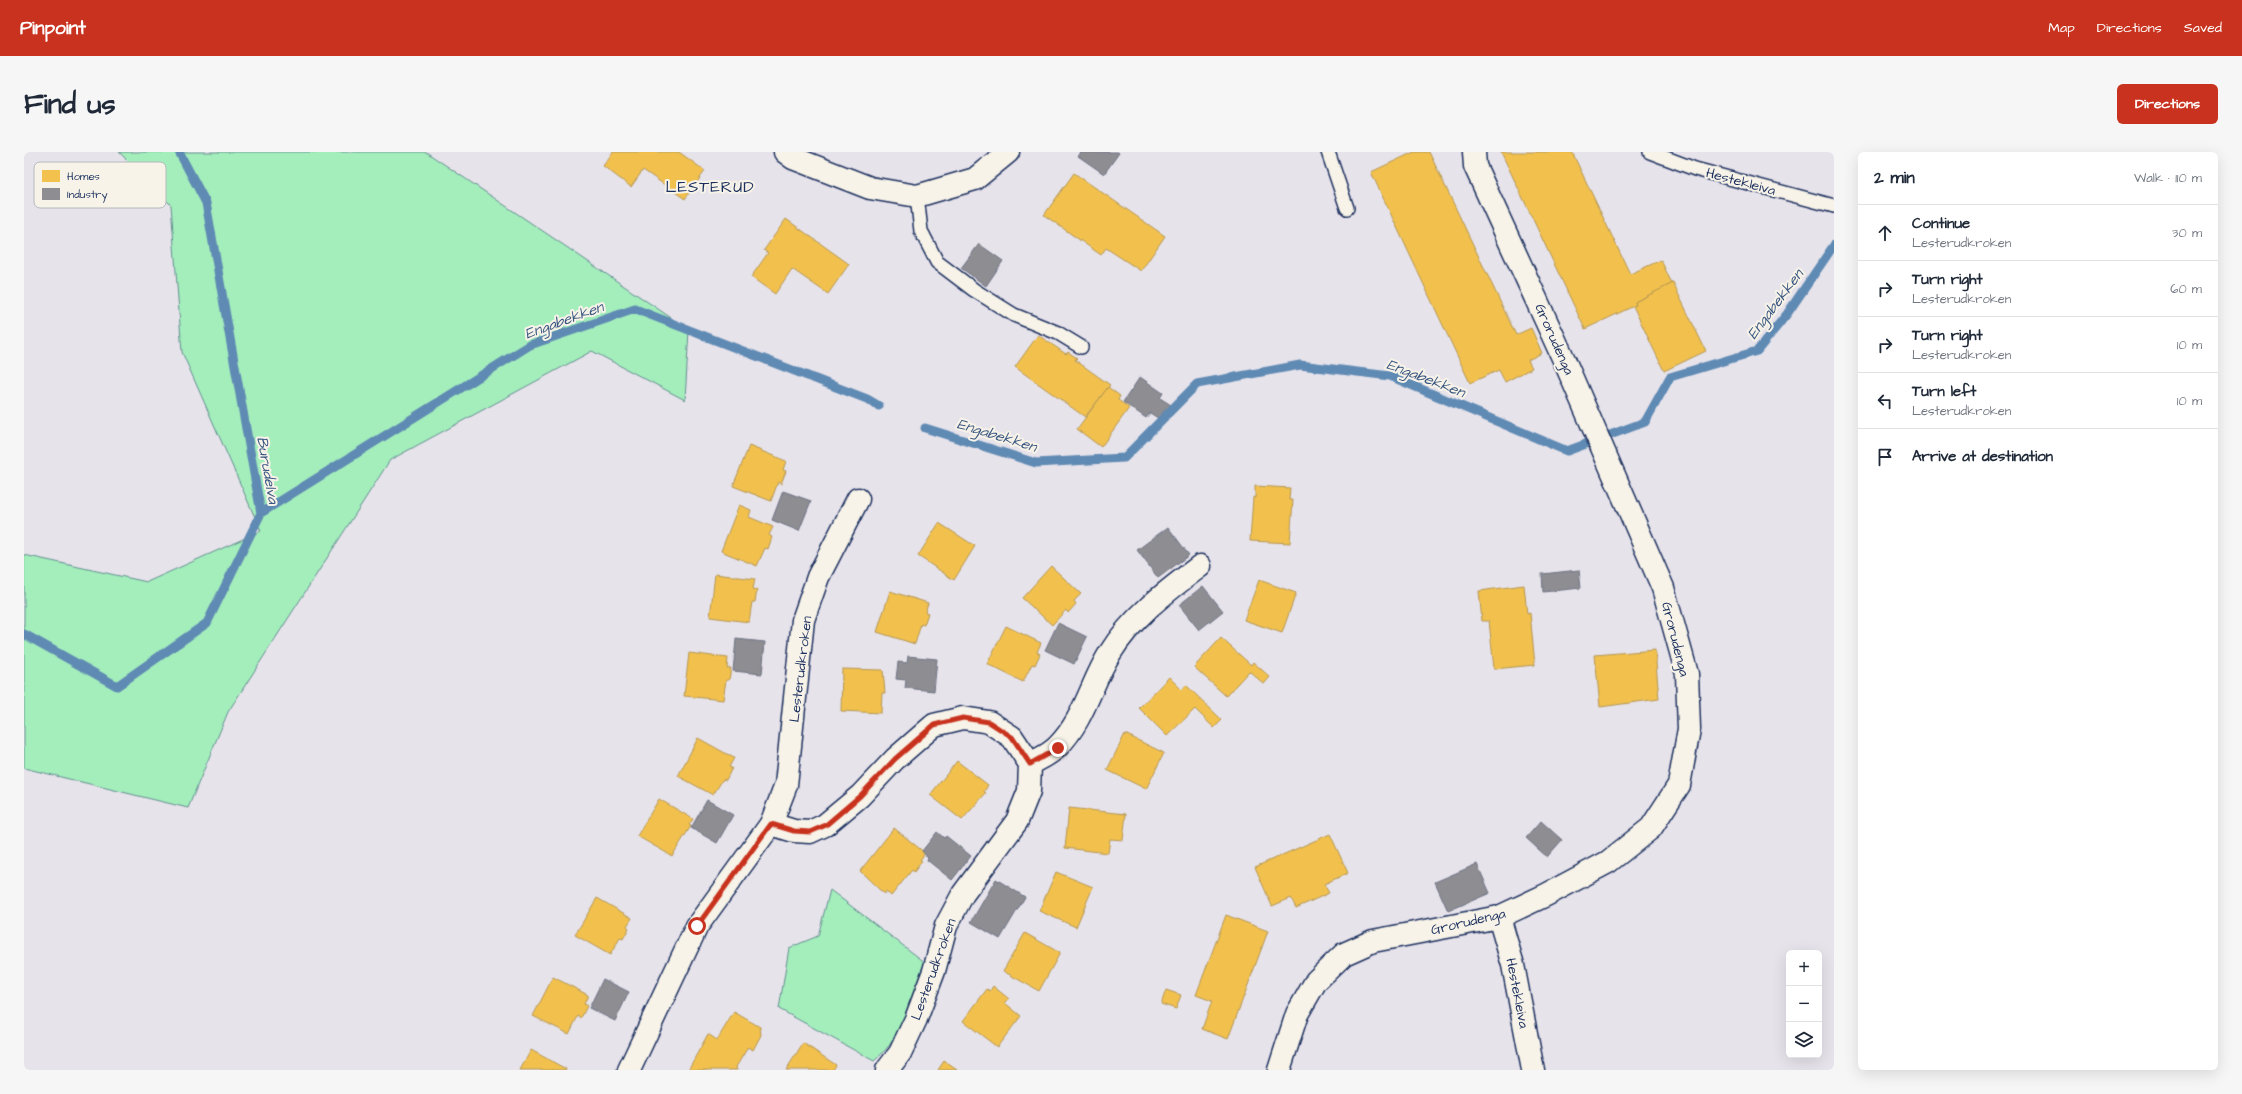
<!DOCTYPE html>
<meta charset="utf-8">
<style>
:root{--surface:#fff;--page:#f6f6f7;--text:#1f2937;--muted:#747a83;--line:#e0e1e3;--accent:#c8321e}
body{margin:0;font-family:"Architects Daughter",sans-serif;background:var(--page);color:var(--text)}
.controls{position:absolute;right:12px;bottom:12px;display:grid;overflow:hidden;border-radius:6px;box-shadow:0 4px 16px #0002}
.controls button{width:36px;height:36px;display:grid;place-items:center;padding:0;border:0;border-bottom:1px solid var(--line);background:var(--surface);color:var(--text);font:20px sans-serif}
.stop{position:absolute;width:12px;height:12px;margin:-9px;border:3px solid #c8321e;border-radius:50%;background:#fff}
.stop.end{background:#c8321e;border-color:#fff;box-shadow:0 1px 4px #0008}
.list{margin:0;padding:0;list-style:none}
h2{display:flex;justify-content:space-between;align-items:center;height:52px;margin:0;padding:0 16px;font-size:17px}
h2 small{font-size:13px;font-weight:400;color:var(--muted)}
.list li{display:grid;grid-template-columns:26px 1fr auto;gap:12px;align-items:center;box-sizing:border-box;height:56px;padding:0 16px;border-top:1px solid var(--line)}
.list b{display:block;font-size:15px;white-space:nowrap}
.list p{margin:0;font-size:13px;white-space:nowrap;color:var(--muted)}
.list em{font-size:13px;font-style:normal;color:var(--muted)}
.icon{flex:none;width:22px;height:22px;fill:none;stroke:currentColor;stroke-width:2;stroke-linecap:round;stroke-linejoin:round}
.map{position:relative;flex:none;width:1810px;height:918px;overflow:hidden;border-radius:6px}
header{display:flex;align-items:center;gap:24px;box-sizing:border-box;height:56px;padding:0 20px;background:var(--accent);color:#fff}
header strong{font-size:19px}
nav{display:flex;gap:22px;margin-inline-start:auto;font-size:14px}
.intro{display:flex;align-items:center;justify-content:space-between;box-sizing:border-box;height:96px;padding:0 24px}
h1{margin:0;font-size:28px}
.button{padding:10px 18px;border-radius:6px;background:var(--accent);color:#fff;font-size:14px;font-weight:700}
main{display:flex;gap:24px;padding:0 24px}
aside{flex:1;background:var(--surface);border-radius:6px;box-shadow:0 4px 16px #0002}
.map>svg:first-child{display:block}
</style>
<header>
<strong>Pinpoint</strong>
<nav><a>Map</a><a>Directions</a><a>Saved</a></nav>
</header>
<div class="intro"><h1>Find us</h1><a class="button">Directions</a></div>
<main>
<div class="map">
<svg width="1810" height="918" viewBox="0 0 1810 918">
<rect width="100%" height="100%" fill="#e7e3eb"/>
<filter id="ink" filterUnits="userSpaceOnUse"><feTurbulence type="fractalNoise" baseFrequency=".025" numOctaves="2"/><feDisplacementMap in="SourceGraphic" scale="8" xChannelSelector="R" yChannelSelector="G"/><feConvolveMatrix kernelMatrix="1 2 1 2 8 2 1 2 1" color-interpolation-filters="sRGB"/></filter>
<g filter="url(#ink)">
<g fill="#a4eebc" stroke="#608e8d">
<path d="M95,0h307l263,178 -4,70 -93,-49 -202,109 -162,252 -40,96 -164,-40v-213l123,27 114,-51 -79,-179 -11,-147z"/>
<path d="M806,738l96,73c-11,35 -22,73 -52,98l-95,-52 10,-61 29,-12z"/>
</g>
<g fill="#f2c14e" stroke="#b29553">
<path d="M589,0h66l26,19 -20,28 -42,-29 -12,17 -28,-21z"/>
<path d="M1390,0h15l87,183 15,-7 11,25 -14,7 4,8 -27,14 -6,-12 -29,13 -99,-211z"/>
<path d="M1477,0h71l58,122 31,-14 11,24 -37,18 1,3 -51,24z"/>
<path d="M1050,21l91,63 -24,35 -35,-23 -5,7 -57,-40z"/>
<path d="M762,67l63,45 -21,30 -36,-25 -17,25 -24,-17 17,-24 -4,-3z"/>
<path d="M1649,131l33,68 -42,20 -31,-65 3,-1 -1,-3z"/>
<path d="M1014,183l28,19 2,-2 9,6 -2,2 35,25 -25,32 -70,-50z"/>
<path d="M1084,235l12,9 -2,4 11,8 -28,39 -24,-18z"/>
<path d="M725,294l37,15 -3,9 3,1 -5,13 -3,-2 -7,19 -38,-15z"/>
<path d="M1231,334l35,2 -1,12h4l-3,43 -40,-2 3,-44 2,1z"/>
<path d="M715,353l12,5 -2,7 24,10 -4,8 3,2 -4,12 -3,-1 -8,18 -36,-15z"/>
<path d="M915,371l36,23 -21,34 -36,-24z"/>
<path d="M1027,414l30,28 -7,7 2,3 -8,9 -2,-3 -14,15 -30,-27z"/>
<path d="M691,422l40,5 -2,10 4,1 -2,12h-3l-3,20 -39,-5z"/>
<path d="M1235,428l37,13 -14,40 -38,-13z"/>
<path d="M1500,433l3,29 3,-1 5,52 -41,4 -5,-48h-7l-3,-30z"/>
<path d="M866,439l38,12 -3,9 3,1 -4,12 -3,-1 -6,20 -38,-12z"/>
<path d="M982,474l35,17 -4,9 3,2 -5,11 -3,-1 -9,18 -36,-18z"/>
<path d="M1197,486l30,27 2,-3 17,15 -6,7 -15,-13 -23,25 -32,-29z"/>
<path d="M1631,498l4,49 -59,8 -5,-52z"/>
<path d="M665,501l39,5 -1,10h4l-2,12h-3l-3,20 -39,-4z"/>
<path d="M818,517l41,1 2,23h-3l-1,20 -40,-2z"/>
<path d="M1145,525l13,13 4,-5 36,35 -8,8 -19,-19 -28,27 -28,-28z"/>
<path d="M1101,582l39,19 -18,36 -39,-19z"/>
<path d="M674,586l36,20 -5,9 3,1 -6,12 -3,-1 -10,16 -35,-19z"/>
<path d="M933,609l31,24 -4,7 2,1 -24,27 -32,-25z"/>
<path d="M635,647l34,20 -4,6 2,1 -19,30 -35,-20z"/>
<path d="M1045,656l57,6 -3,26 -13,-1 -2,14 -43,-5z"/>
<path d="M870,676l31,25 -5,7 2,1 -8,11 -2,-2 -21,26 -5,-5 -2,3 -24,-23z"/>
<path d="M1306,682l18,39 -24,11 5,9 -33,15 -5,-10 -19,8 -17,-39z"/>
<path d="M1032,720l37,15 -17,40 -37,-16z"/>
<path d="M573,746l35,20 -5,8 2,2 -6,11 -3,-1 -10,17 -35,-20z"/>
<path d="M1202,763l42,16 -40,108 -26,-10 10,-28 -16,-6z"/>
<path d="M1001,781l35,20 -21,38 -36,-20z"/>
<path d="M529,825l35,18 -4,9 3,2 -6,12 -3,-2 -9,18 -36,-18z"/>
<path d="M969,834l16,13 -4,4 16,13 -24,31 -34,-26 24,-32 3,2z"/>
<path d="M1142,838l15,5 -5,14 -15,-5z"/>
<path d="M710,860l26,15 1,8 -8,15 -5,-3 -12,20 1,3h-49l20,-36 9,6z"/>
<path d="M779,891l33,22 -3,5h-47z"/>
<path d="M507,898l35,19v1h-46z"/>
<path d="M920,909l13,9h-19z"/>
</g>
<g fill="#8d8d92" stroke="#6b7182">
<path d="M1057,0h37l1,1 -15,21 -26,-18z"/>
<path d="M955,92l24,17 -17,25 -25,-18z"/>
<path d="M1116,225l23,16 -3,5 11,7 -10,15 -11,-7 -4,5 -23,-16z"/>
<path d="M759,339l28,10 -12,30 -27,-11z"/>
<path d="M1144,375l21,28 -31,23 -21,-28z"/>
<path d="M1555,418l2,18 -38,4 -1,-18z"/>
<path d="M1179,434l20,25 -24,19 -20,-25z"/>
<path d="M1034,471l29,14 -13,27 -29,-14z"/>
<path d="M712,487l29,3 -3,32 -29,-3z"/>
<path d="M884,504l29,3 -3,32 -29,-3 1,-8 -10,-1 2,-17 9,1z"/>
<path d="M683,648l26,15 -16,28 -26,-15z"/>
<path d="M1517,669l21,19 -15,17 -21,-19z"/>
<path d="M913,680l7,6 2,-2 25,20 -19,24 -25,-20 1,-2 -6,-7z"/>
<path d="M1453,712l13,29 -42,18 -13,-29z"/>
<path d="M972,727l29,18 -25,42 -29,-17z"/>
<path d="M579,827l26,13 -14,29 -26,-13z"/>
</g>
<g fill="none" stroke-linecap="round" stroke-linejoin="round">
<g stroke="#5f8ab3" stroke-width="9">
<path d="M901,276l111,35 88,-5 73,-74 103,-19 90,11 177,75 78,-29 25,-45 87,-26 30,-37 47,-69"/>
<path d="M237,361l269,-168 105,-36 232,90 12,7"/>
<path d="M0,482l93,52 90,-63 54,-110 -55,-310 -27,-51"/>
</g>
<defs>
<g id="service">
<path d="M1304,0l19,56"/>
<path d="M1626,0l45,17 139,37"/>
<path d="M893,44l4,35 16,31 37,28 40,25 44,18 23,14"/>
</g>
<g id="minor">
<path d="M761,0l8,6 77,30 47,8 58,-17 33,-27"/>
<path d="M1006,612c9,-5 21,-10 28,-18 26,-26 33,-63 52,-93 22,-36 57,-62 90,-87"/>
<path d="M747,672l23,7 16,1 15,-7 35,-29 35,-37 39,-34 29,-7 26,4 23,15 18,27 -1,27 -12,30 -54,73 -17,32 -12,45 -18,48 -16,34 -13,17"/>
<path d="M1475,765l14,48 20,105"/>
<path d="M605,918l68,-144 74,-102 15,-39 17,-165 15,-43 40,-78"/>
<path d="M1255,918l18,-56 19,-33 28,-27 29,-13 126,-24 47,-22 62,-33 43,-34 28,-43 10,-56 -2,-55 -24,-86 -98,-226 -90,-196 -1,-14"/>
</g>
</defs>
<use href="#service" stroke="#1b2f5e" stroke-width="16"/>
<use href="#minor" stroke="#1b2f5e" stroke-width="25"/>
<use href="#service" stroke="#f7f3e8" stroke-width="13"/>
<use href="#minor" stroke="#f7f3e8" stroke-width="22"/>
</g>
</g>
<g fill="none" stroke-linecap="round" stroke-linejoin="round" filter="url(#ink)">
<path stroke="#c8321e" stroke-width="5" d="M673,774l74,-102 23,7 16,1 16,-7 34,-29 35,-37 39,-34 29,-7 26,4 23,15 18,27 28,-16"/>
</g>
<g text-anchor="middle" stroke-width="4" stroke-linejoin="round" paint-order="stroke">
<g font-size="14" fill="#1b2f5e" stroke="#f7f3e8">
<text transform="translate(1717 29) rotate(15)" y="5">Hestekleiva</text>
<text transform="translate(1531 187) rotate(66)" y="5">Grorudenga</text>
<text transform="translate(1652 487) rotate(76)" y="5">Grorudenga</text>
<text transform="translate(776 517) rotate(-83)" y="5">Lesterudkroken</text>
<text transform="translate(1444 769) rotate(-13)" y="5">Grorudenga</text>
<text transform="translate(909 817) rotate(-70)" y="5">Lesterudkroken</text>
<text transform="translate(1494 841) rotate(79)" y="5">Hestekleiva</text>
</g>
<g font-size="15" font-style="italic" fill="#375581" stroke="#f7f3e8">
<text transform="translate(1751 152) rotate(-53)" y="5">Engabekken</text>
<text transform="translate(540 168) rotate(-20)" y="5">Engabekken</text>
<text transform="translate(1402 226) rotate(21)" y="5">Engabekken</text>
<text transform="translate(973 283) rotate(17)" y="5">Engabekken</text>
<text transform="translate(244 318) rotate(80)" y="5">Burudelva</text>
</g>
<g font-size="16" letter-spacing="1" fill="#1b2f5e" stroke="#f7f3e8">
<text x="686" y="40">LESTERUD</text>
</g>
</g>
<rect x="10" y="10" width="132" height="46" rx="6" fill="#f7f3e8" stroke="#b5b8bf" stroke-width="1"/>
<rect x="18" y="18" width="18" height="12" fill="#f2c14e"/>
<rect x="18" y="36" width="18" height="12" fill="#8d8d92"/>
<g font-size="11" fill="#1b2f5e">
<text x="43" y="28">Homes</text>
<text x="43" y="46">Industry</text>
</g>
</svg>
<div class="controls">
<button>+</button>
<button>−</button>
<button><svg class="icon" aria-label="layers" viewBox="0 0 24 24"><path d="M12 4l9 5-9 5-9-5zM3 14l9 5 9-5"/></svg></button>
</div>
<div class="stop" style="left:673px;top:774px"></div>
<div class="stop end" style="left:1034px;top:596px"></div>
</div>
<aside>
<h2>2 min<small>Walk · 110 m</small></h2>
<ul class="list">
<li><svg class="icon" aria-label="ahead" viewBox="0 0 24 24"><path d="M12 20V5M6 11l6-6 6 6"/></svg><div><b>Continue</b><p>Lesterudkroken</p></div><em>30 m</em></li>
<li><svg class="icon" aria-label="right" viewBox="0 0 24 24"><path d="M7 20v-9h11M14 6l5 5-5 5"/></svg><div><b>Turn right</b><p>Lesterudkroken</p></div><em>60 m</em></li>
<li><svg class="icon" aria-label="right" viewBox="0 0 24 24"><path d="M7 20v-9h11M14 6l5 5-5 5"/></svg><div><b>Turn right</b><p>Lesterudkroken</p></div><em>10 m</em></li>
<li><svg class="icon" aria-label="left" viewBox="0 0 24 24"><path d="M17 20v-9H6M10 6l-5 5 5 5"/></svg><div><b>Turn left</b><p>Lesterudkroken</p></div><em>10 m</em></li>
<li><svg class="icon" aria-label="arrive" viewBox="0 0 24 24"><path d="M6 21V4h12l-3 4 3 4H6"/></svg><div><b>Arrive at destination</b></div></li>
</ul>
</aside>
</main>
